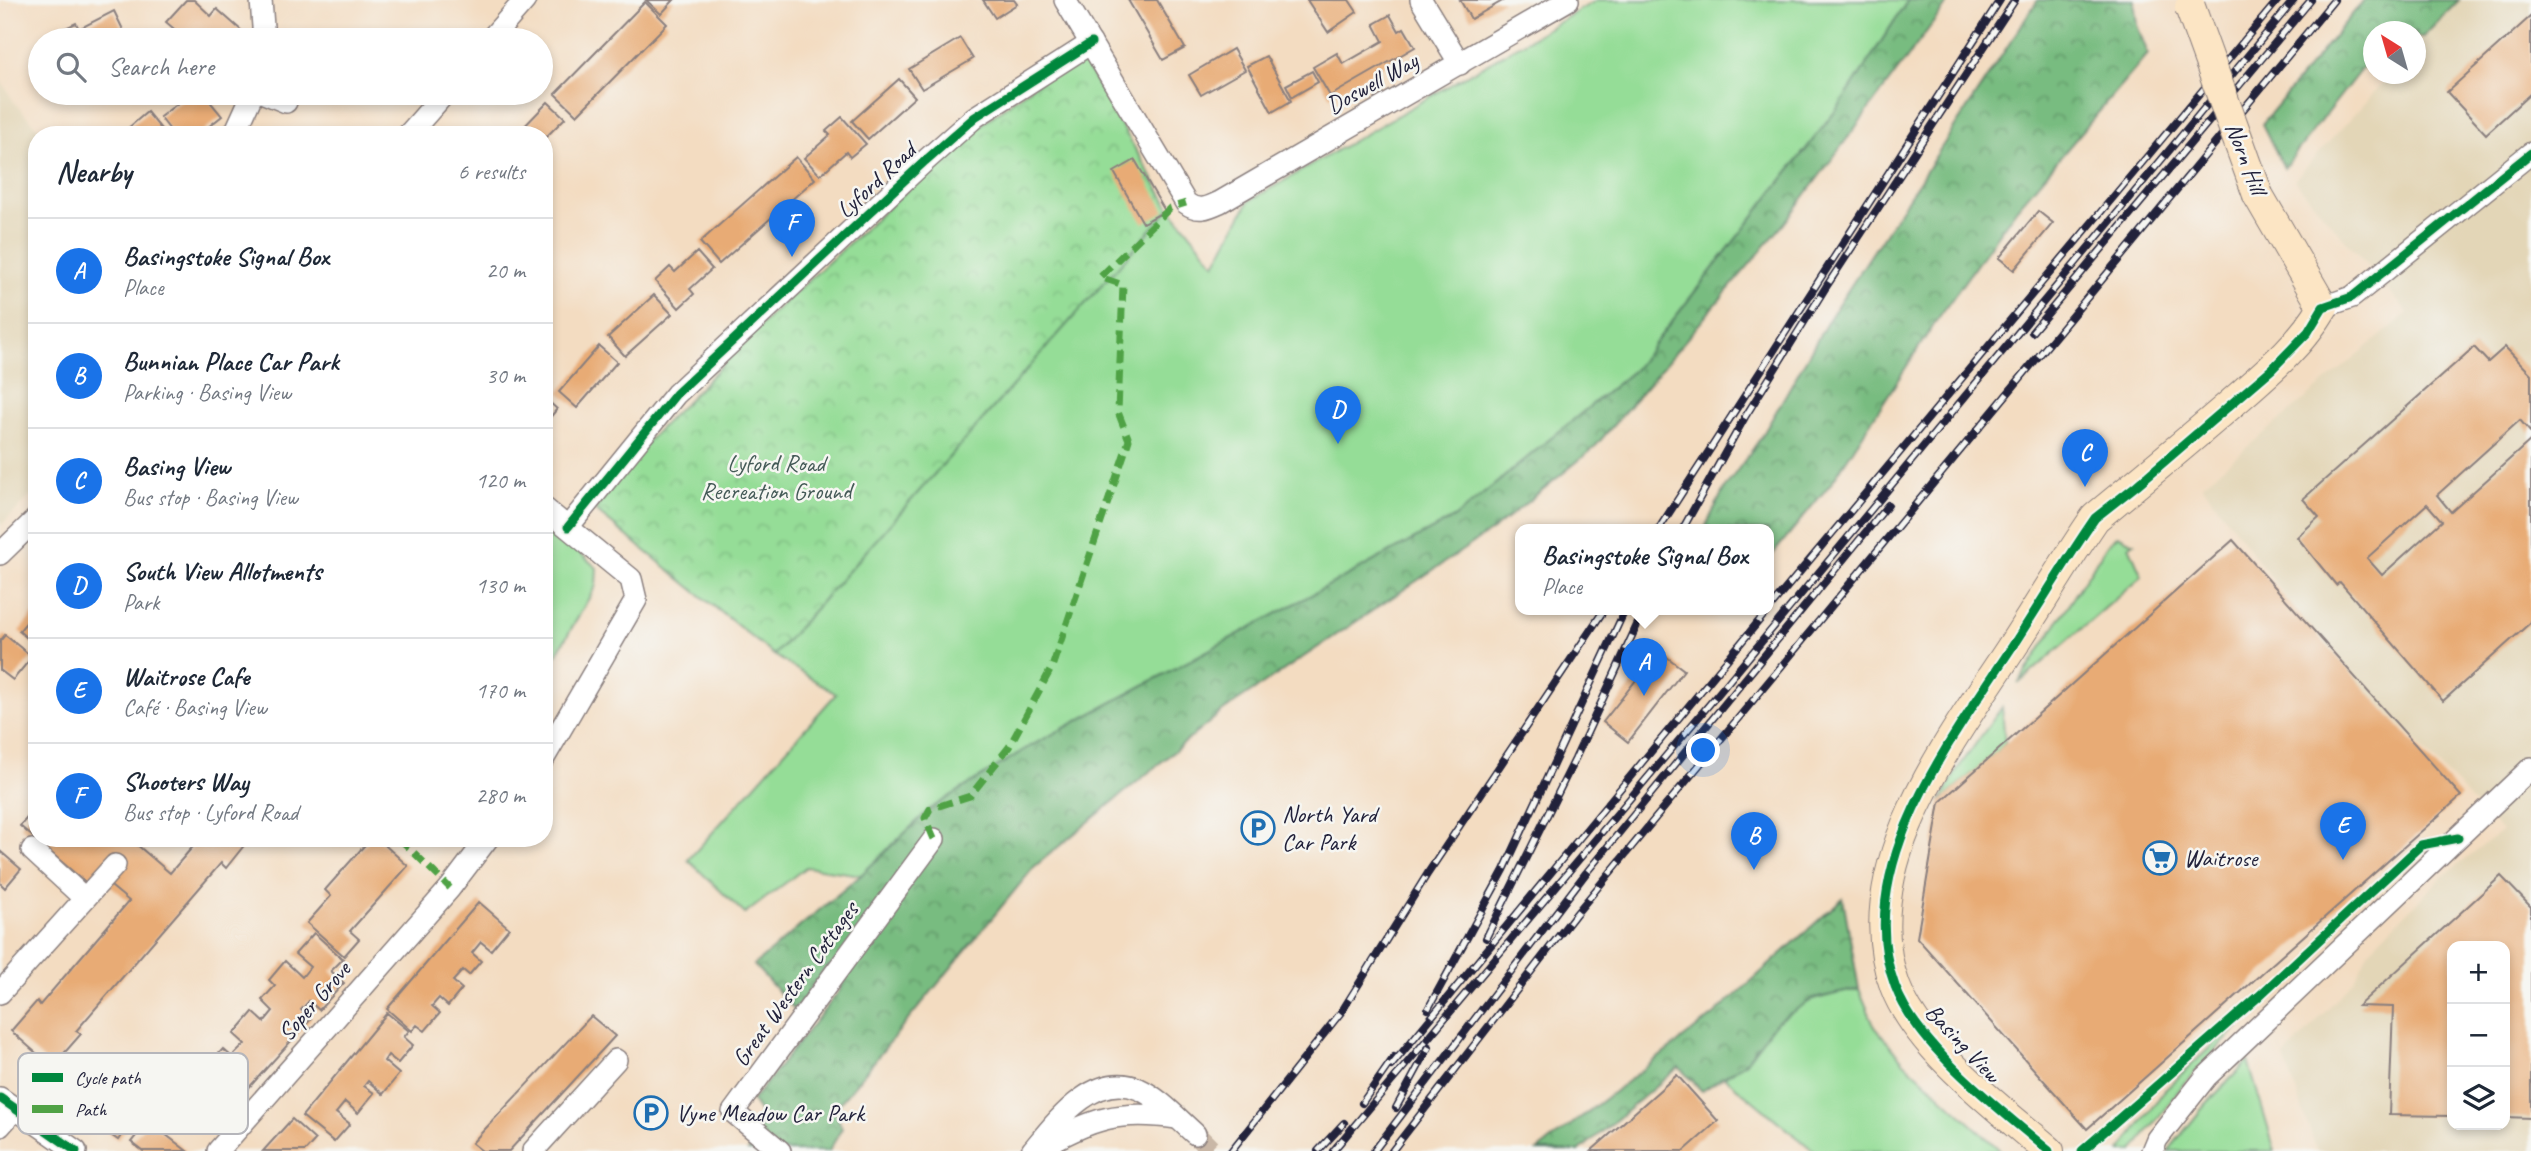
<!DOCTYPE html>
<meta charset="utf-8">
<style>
:root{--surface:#fff;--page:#f2f2f3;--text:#1f2937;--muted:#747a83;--line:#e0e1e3;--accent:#1a73e8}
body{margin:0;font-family:Caveat,sans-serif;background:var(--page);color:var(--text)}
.controls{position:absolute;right:21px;bottom:21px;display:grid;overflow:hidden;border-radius:14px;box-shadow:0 4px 10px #0003}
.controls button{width:63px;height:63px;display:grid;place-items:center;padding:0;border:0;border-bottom:2px solid var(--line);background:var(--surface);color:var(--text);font:35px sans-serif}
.compass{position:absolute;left:2363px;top:21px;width:63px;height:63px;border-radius:50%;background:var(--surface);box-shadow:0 4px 10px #0003;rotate:323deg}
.you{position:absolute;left:1704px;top:751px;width:24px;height:24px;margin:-18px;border:5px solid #fff;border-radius:50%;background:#1a73e8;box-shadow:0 0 0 10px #1a73e833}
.badge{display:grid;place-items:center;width:46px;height:46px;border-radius:50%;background:var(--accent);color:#fff;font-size:23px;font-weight:700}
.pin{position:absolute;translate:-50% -58px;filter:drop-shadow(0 2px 4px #0008)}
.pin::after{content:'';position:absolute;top:37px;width:24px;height:21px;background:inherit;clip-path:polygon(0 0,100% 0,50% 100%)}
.popup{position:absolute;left:1515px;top:524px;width:259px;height:91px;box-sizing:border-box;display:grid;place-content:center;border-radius:14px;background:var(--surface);filter:drop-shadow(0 2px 5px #0005);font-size:23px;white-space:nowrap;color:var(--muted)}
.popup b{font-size:26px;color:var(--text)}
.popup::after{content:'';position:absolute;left:50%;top:100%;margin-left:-14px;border:14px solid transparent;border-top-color:var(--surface)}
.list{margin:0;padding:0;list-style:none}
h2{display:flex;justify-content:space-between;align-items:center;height:91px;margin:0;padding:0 28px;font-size:30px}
h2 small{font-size:23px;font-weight:400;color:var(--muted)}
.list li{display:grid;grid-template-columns:46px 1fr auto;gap:21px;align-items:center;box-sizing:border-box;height:105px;padding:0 28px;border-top:2px solid var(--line)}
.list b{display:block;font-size:26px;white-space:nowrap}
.list p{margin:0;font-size:23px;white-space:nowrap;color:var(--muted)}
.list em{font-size:23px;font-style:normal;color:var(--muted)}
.icon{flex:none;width:38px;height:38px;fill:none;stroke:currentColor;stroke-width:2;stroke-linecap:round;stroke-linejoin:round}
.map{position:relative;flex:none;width:2531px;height:1151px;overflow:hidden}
.search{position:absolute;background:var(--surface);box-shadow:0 4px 10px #0003;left:28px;top:28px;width:525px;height:77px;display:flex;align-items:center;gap:18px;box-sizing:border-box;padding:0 24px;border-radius:38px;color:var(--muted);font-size:26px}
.panel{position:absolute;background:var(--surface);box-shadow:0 4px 10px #0003;left:28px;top:126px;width:525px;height:721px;border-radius:28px}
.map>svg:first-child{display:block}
</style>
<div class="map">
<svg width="2531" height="1151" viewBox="0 0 2531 1151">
<defs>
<pattern id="forest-crowns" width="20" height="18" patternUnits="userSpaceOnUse" patternTransform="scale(1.75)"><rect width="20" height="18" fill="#78bc80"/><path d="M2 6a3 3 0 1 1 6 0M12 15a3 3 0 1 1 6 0" fill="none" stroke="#62986a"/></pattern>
<pattern id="park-crowns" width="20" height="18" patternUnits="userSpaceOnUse" patternTransform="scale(1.75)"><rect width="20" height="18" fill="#95dd97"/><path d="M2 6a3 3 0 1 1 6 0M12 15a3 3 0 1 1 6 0" fill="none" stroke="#80bd83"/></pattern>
</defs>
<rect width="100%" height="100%" fill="#f6f6f2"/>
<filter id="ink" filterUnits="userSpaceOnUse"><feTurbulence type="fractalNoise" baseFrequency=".0143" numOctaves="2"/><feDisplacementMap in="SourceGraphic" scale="14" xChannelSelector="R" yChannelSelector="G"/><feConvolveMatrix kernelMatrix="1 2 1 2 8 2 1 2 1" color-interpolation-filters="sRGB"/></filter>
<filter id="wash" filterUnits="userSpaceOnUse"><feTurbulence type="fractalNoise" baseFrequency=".00686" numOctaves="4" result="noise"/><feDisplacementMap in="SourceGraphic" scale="28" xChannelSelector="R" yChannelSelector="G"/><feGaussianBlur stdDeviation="1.57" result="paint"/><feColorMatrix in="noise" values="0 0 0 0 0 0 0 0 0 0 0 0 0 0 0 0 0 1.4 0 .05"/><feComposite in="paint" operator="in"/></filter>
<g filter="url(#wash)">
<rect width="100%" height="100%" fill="#f3dcc1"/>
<g fill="#e3d6b7" fill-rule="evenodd">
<path d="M2457,0h74v1151h-214l-33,-94 70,-77 16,-30 71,-72 60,-47 -191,-201 -108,-145 206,-172 -114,-133 97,-106h25v-28zM2452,946h53v179h-53z"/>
<path d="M0,79l14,23 30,33h-7v355l-37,36z"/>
</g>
<g fill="#95dd97" stroke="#5c8069" stroke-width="2">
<path d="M1597,0h311l-67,104 -207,266 -180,148 -427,230 -97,61 -69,66 -55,-8 -61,47 -57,-54 148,-166 -62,-39 396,-447 45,56 34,-63z"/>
<path d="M544,522l53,46 -1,18 -52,90z"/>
<path d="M2118,535l16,8 -5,3 13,30 -124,108 89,-139z"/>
<path d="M2002,707l3,37 -65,58 17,-32z"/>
<path d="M1859,989l16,38 29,35 97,89h-187l-90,-74c27,-17 30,-30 49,-52 22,-24 56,-30 86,-36z"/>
<path d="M2237,1022l3,3 -57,60 -50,66h-13l45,-61z"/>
<path d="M2248,1061l27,90h-107l37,-46z"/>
</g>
<g fill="url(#forest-crowns)" stroke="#4d6f5e" stroke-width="2">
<path d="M1908,0h42l-167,225 -189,223 -100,81 -271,182 -189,156 -200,243 8,18 -13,23h-81l16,-32 -12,-18 89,-112 -14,-23 -32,44 -41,-45 107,-90 69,-66 97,-61 427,-230 180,-148 207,-266z"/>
<path d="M2038,0h96l3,25 11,29 -131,154 -83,116 -102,158 -64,78v-30h-64l20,-41 38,-53 67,-117z"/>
<path d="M2364,0h95l-36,37h-7v-5h-42l-1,22 -89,114 -22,-44z"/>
<path d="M1843,898l16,91 -46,10 -38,24 -30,40 -43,28 -23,-24 -100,84h-42l178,-137z"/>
</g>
<path fill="url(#park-crowns)" stroke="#5c8069" stroke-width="2" d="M1078,52l92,156 -396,447 -179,-145 40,-56 140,-143 190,-174z"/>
<g id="blocks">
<g fill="#e8ab74" fill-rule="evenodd">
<path d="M186,0h8l17,16 6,-7 25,22 -9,9h-46l-21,-18z"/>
<path d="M646,0h28l-13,14z"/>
<path d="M983,0h31l3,4 -22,14z"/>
<path d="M1128,0h29l28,48 -22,12z"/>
<path d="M1307,0h42l8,12 -29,20z"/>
<path d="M1460,0h44l-33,19z"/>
<path d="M645,2l22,22 -90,91 -22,-21z"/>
<path d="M114,11l14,29h-88l36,-17 3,6z"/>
<path d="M1390,15l9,16 5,-3 11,19 -85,49 -17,-29 24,-14 6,11 40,-23 -9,-17z"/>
<path d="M2531,16v77l-45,41 -39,-42z"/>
<path d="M960,38l13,21 -51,30 -13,-20z"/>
<path d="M1233,49l12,21 -44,25 -12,-20z"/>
<path d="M1266,56l25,45 -19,11 -25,-46z"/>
<path d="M1312,71l6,11 -26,15 -6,-12z"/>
<path d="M899,79l16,18 -47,42 -16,-18z"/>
<path d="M191,93h12l19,23 -24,19h-24l-14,-18z"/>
<path d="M548,102l17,16 -21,21v-4h-28z"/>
<path d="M147,112l19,23h-46z"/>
<path d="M842,117l24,27 -16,13 -4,-5 -26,23 -16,-17 26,-23 -4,-4z"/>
<path d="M796,157l19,22 -96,85 -19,-22z"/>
<path d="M1135,160l30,51 -22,12 -29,-51z"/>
<path d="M2038,211l15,12 -39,47 -15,-12z"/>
<path d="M697,252l15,17 -22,20 4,5 -15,14 -24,-27 15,-14 5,5z"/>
<path d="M654,295l18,19 -47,42 -17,-19z"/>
<path d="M599,346l18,16 -40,46 -18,-16z"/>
<path d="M2474,347l14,15 17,-15 26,27v59l-11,-13 -83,75 14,17 80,-72v182l-88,79 -103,-119 -4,3 -39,-48 22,-20 -16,-18zM2427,504l15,17 -60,54 -15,-17z"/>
<path d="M547,400l10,9 -13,16v-22z"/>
<path d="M2233,540l228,256 -374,333 -170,-191 23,-136z"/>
<path d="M37,610v37l-18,-16z"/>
<path d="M5,635l27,22 -19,23 -13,-10v-29z"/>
<path d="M1659,651l25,19 -56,72 -25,-20z"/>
<path d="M37,806v32h92l41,35 26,-30 -6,-5h50l6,5 -20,25 -5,-5 -145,168 5,3 -29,33 -41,-36 26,-30 3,4 89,-104 -29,-24 -9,10 -71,-61z"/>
<path d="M371,838h6l31,28 -58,65 9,8 -15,17 -37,-33 24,-27 -6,-6z"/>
<path d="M0,851l21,18 -16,19 -5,-5z"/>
<path d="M2501,876l30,31v211l-26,-1v-171h-53v170l-63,-1 4,-108 -35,-1z"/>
<path d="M479,902l30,26 -18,22 -10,-8 -9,11 9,8 -12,14 -6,-5 -10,11 9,8 -14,17 -9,-8 -7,8 8,7 -15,18 -8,-6 -5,6 -25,-22z"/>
<path d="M314,933l29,26 -12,12 13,12 -25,27 -10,-9 -8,9 10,9 -76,84 -15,-14 12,-12 -19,-17 10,-11 9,8 13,-13 -11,-10 19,-22 11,10 9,-11 -11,-11 13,-14 -6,-6 16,-19 17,16 8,-10 -15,-13z"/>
<path d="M387,1013l22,18 -5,6 9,8 -15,18 -10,-8 -4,6 15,13 -16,20 -15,-13 -4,5 10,7 -16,20 -13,-11 -9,11 14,11 -16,18 -32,-26z"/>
<path d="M591,1016l24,20 -106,115h-27l-10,-8z"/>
<path d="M1677,1075l41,46 -34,30h-93z"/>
<path d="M84,1080l51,36 -17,24 -51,-36z"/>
<path d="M292,1119l23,21 -10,11h-42z"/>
<path d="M148,1121l39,30h-44l-12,-9z"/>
</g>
</g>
</g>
<g filter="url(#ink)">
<use href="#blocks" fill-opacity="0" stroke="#8a7f7e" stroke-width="2"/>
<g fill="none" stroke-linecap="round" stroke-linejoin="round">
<path stroke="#c9b7a6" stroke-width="21" stroke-dasharray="21 10" stroke-linecap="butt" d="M1195,1134l17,17"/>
<defs>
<g id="street">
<path d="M261,0l3,40"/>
<path d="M1065,0l121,203c12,9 21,5 34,-1l348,-202"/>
<path d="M1421,0l39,64"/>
<path d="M490,40l35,-40"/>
<path d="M264,93l22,9"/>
<path d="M234,135l19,-42"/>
<path d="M408,135l37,-42"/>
<path d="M2323,307l29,-10 179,-144"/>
<path d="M544,508l87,71 5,21 -92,158"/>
<path d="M568,527l108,-133 249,-233 50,-44 116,-74"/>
<path d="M0,554l37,-36"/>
<path d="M32,850l52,48"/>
<path d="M0,993l115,-128"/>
<path d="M0,1098l76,53"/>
<path d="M0,1126l15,-17"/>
<path d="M1040,1148c52,-30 78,-38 137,-30"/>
<path d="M218,1151l232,-263 38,-50"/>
<path d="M533,1151l83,-91"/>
<path d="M780,1151l-47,-39 201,-273"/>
<path d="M1032,1151c24,-29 62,-81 107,-62 20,9 39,30 56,45"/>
<path d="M2152,1151l5,-12 49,-62 325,-309"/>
</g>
<path id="secondary" d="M2049,1151c-50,-43 -131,-103 -154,-165 -44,-117 56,-246 117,-339 28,-43 54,-87 83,-129 46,-38 91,-75 136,-114 34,-30 69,-58 92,-97l-65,-112"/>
</defs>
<use href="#street" stroke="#8a7f7e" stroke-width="24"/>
<use href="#secondary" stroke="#8a7f7e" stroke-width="32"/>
<use href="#street" stroke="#fff" stroke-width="21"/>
<use href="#secondary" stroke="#fce5c4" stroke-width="30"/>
<defs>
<g id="rail">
<path d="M2032,332l279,-332"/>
<path d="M1658,530l342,-530"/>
<path d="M1682,530l63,-113 81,-130 189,-287"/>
<path d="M1768,610l510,-610"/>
<path d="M1486,938l89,-179 69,-149"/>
<path d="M1428,1009l76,-139 121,-260"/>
<path d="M1391,1066l377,-456"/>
<path d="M1362,1103l32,-46"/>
<path d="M1396,1108l33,-61"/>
<path d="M1231,1151l111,-140 86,-138 176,-263"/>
<path d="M1318,1151l26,-28"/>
<path d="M1333,1151l385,-457 576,-694"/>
<path d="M1374,1151l212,-278 302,-368"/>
<path d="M1392,1151l183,-236 759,-915"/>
</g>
</defs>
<use href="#rail" stroke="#22223b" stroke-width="8"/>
<use href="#rail" stroke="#f6f6f2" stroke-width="5" stroke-dasharray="16" stroke-linecap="butt"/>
<defs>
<path id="secondary-bridge" d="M2190,7l68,188"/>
</defs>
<use href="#secondary-bridge" stroke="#8a7f7e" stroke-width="32" stroke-linecap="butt"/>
<use href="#secondary-bridge" stroke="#fce5c4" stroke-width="30"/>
<g stroke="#50a245" stroke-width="7" stroke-dasharray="14 7" stroke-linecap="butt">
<path d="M399,838l51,50"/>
<path d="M934,839l-9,-21 5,-9 40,-13 39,-49 43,-80 77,-227 -11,-28 5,-127 -23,-8 70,-69 16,-5"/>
</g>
<defs>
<g id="cycleway">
<path d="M568,527l108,-133 249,-233 50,-44 116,-74"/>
<path d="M0,1098l76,53"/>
<path d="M2049,1151c-50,-43 -131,-103 -154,-165 -44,-117 56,-246 117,-339 28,-43 54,-87 83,-129l42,-33 135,-116 36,-37 15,-25 29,-10 179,-144"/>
<path d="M2082,1151l176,-154 163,-152 37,-7"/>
</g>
</defs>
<use href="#cycleway" stroke="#f6f6f2" stroke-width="13"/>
<use href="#cycleway" stroke="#00873e" stroke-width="9"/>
</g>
</g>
<defs>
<symbol id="parking-ring" viewBox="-11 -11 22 22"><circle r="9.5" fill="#f6f6f2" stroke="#1f6fb2" stroke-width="1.5"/><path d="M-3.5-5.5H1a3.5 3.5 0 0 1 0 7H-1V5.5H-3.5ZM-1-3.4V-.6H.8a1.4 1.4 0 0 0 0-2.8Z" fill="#1f6fb2"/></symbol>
<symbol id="supermarket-ring" viewBox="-11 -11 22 22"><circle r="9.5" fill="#f6f6f2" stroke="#1f6fb2" stroke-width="1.5"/><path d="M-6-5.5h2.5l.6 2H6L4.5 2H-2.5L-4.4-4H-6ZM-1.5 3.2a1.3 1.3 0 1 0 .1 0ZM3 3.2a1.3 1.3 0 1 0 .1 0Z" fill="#1f6fb2"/></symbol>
</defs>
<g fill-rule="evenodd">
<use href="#parking-ring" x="1239" y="809" width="38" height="38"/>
<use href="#supermarket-ring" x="2141" y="839" width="38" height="38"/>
<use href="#parking-ring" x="632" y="1094" width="38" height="38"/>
</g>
<g text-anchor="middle" stroke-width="5" stroke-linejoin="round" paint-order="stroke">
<g font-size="24" fill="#22223b" stroke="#f6f6f2">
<text transform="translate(1372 83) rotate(-29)" y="8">Doswell Way</text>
<text transform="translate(2246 158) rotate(69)" y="8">Norn Hill</text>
<text transform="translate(876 180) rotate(-43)" y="8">Lyford Road</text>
<text transform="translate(795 984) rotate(-54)" y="8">Great Western Cottages</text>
<text transform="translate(314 1001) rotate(-49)" y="8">Soper Grove</text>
<text transform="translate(1963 1043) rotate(47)" y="8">Basing View</text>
</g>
<g font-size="24" fill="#445a57" stroke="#f6f6f2">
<text x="776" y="471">Lyford Road<tspan x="776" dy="28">Recreation Ground</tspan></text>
</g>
<g font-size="24" fill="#22223b" stroke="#f6f6f2" text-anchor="start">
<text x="1282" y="822">North Yard<tspan x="1282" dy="28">Car Park</tspan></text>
<text x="2184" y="866">Waitrose</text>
<text x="676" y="1121">Vyne Meadow Car Park</text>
</g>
</g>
<rect x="18" y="1053" width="230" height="81" rx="10" fill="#f6f6f2" stroke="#b6b6bb" stroke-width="2"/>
<rect x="32" y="1073" width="31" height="9" fill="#00873e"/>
<rect x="32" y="1105" width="31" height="8" fill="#50a245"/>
<g font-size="19" fill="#22223b">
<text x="75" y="1084">Cycle path</text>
<text x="75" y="1116">Path</text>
</g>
</svg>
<div class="controls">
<button>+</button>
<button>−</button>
<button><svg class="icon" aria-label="layers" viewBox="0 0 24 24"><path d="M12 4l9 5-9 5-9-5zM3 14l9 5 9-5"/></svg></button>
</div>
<svg class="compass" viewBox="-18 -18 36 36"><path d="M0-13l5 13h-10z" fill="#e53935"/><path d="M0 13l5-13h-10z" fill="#747a83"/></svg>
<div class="you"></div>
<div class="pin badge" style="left:1644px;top:696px">A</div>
<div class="popup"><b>Basingstoke Signal Box</b>Place</div>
<div class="pin badge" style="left:1754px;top:870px">B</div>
<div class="pin badge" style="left:2085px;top:487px">C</div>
<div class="pin badge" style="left:1338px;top:444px">D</div>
<div class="pin badge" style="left:2343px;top:860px">E</div>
<div class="pin badge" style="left:792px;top:257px">F</div>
<div class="search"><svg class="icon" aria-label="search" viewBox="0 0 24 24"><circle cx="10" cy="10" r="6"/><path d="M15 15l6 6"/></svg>Search here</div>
<section class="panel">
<h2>Nearby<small>6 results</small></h2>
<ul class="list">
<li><span class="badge">A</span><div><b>Basingstoke Signal Box</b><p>Place</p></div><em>20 m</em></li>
<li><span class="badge">B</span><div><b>Bunnian Place Car Park</b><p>Parking · Basing View</p></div><em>30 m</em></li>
<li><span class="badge">C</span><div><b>Basing View</b><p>Bus stop · Basing View</p></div><em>120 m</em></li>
<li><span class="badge">D</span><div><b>South View Allotments</b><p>Park</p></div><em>130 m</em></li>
<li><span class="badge">E</span><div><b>Waitrose Cafe</b><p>Café · Basing View</p></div><em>170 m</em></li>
<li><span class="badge">F</span><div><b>Shooters Way</b><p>Bus stop · Lyford Road</p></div><em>280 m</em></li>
</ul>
</section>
</div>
